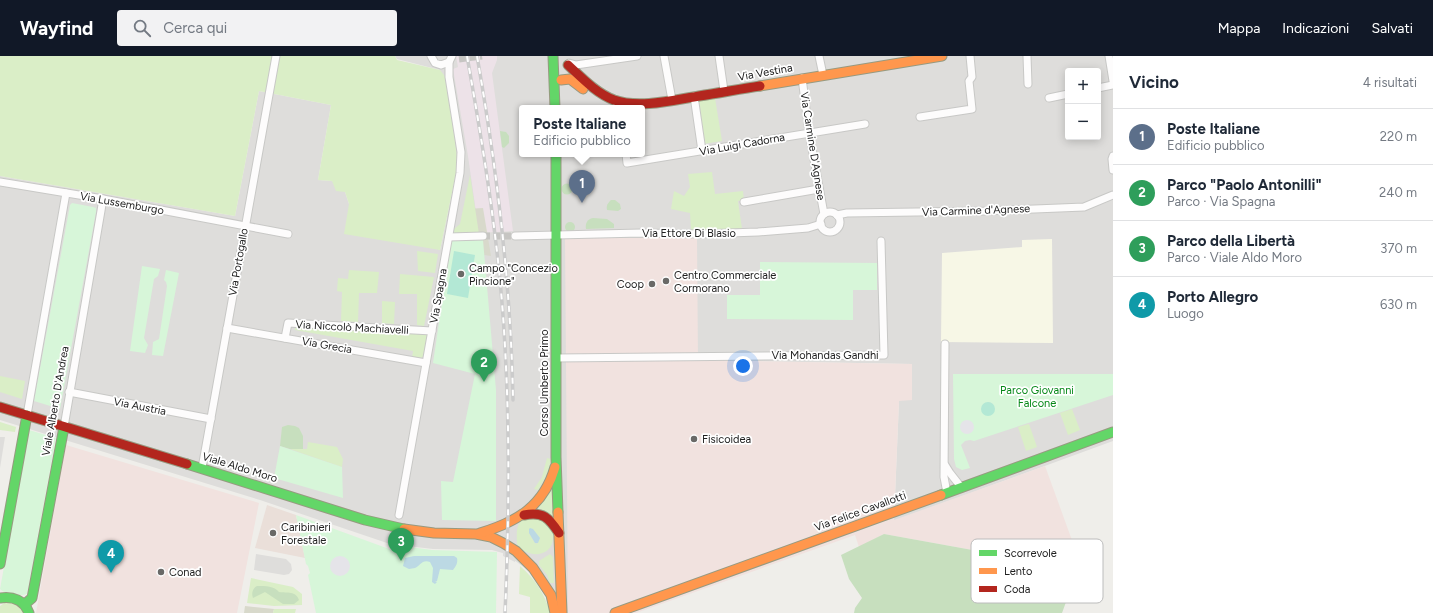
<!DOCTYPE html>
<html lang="it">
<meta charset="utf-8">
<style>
:root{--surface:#fff;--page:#f2f2f3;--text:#1f2937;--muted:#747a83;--line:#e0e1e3;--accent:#111827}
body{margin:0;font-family:Figtree,sans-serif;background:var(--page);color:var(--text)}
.controls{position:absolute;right:12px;top:12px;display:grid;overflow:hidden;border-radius:4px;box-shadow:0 2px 10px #0003}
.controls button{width:36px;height:36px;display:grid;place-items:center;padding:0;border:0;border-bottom:1px solid var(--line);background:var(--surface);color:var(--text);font:20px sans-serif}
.you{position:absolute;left:743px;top:310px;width:14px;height:14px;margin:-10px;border:3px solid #fff;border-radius:50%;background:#1a73e8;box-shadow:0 0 0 6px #1a73e833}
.badge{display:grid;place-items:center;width:26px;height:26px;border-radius:50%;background:var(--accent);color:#fff;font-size:13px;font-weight:700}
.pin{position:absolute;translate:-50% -33px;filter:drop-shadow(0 1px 2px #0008)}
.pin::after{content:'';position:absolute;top:21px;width:14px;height:12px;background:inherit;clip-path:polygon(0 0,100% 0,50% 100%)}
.popup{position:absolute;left:519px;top:49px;width:126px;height:52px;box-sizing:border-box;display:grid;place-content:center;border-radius:4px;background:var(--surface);filter:drop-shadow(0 1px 3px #0005);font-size:13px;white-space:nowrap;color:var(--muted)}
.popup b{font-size:15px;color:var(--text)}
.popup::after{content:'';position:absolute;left:50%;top:100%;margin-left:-8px;border:8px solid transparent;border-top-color:var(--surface)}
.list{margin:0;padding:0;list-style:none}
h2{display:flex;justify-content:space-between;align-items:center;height:52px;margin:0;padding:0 16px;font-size:17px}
h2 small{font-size:13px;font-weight:400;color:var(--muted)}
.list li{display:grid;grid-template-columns:26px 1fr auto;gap:12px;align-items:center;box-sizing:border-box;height:56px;padding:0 16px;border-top:1px solid var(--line)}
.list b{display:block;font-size:15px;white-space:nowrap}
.list p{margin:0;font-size:13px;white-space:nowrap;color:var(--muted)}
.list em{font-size:13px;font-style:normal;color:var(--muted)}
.icon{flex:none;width:22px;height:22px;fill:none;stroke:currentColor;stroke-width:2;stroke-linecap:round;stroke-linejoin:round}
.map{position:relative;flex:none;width:1113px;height:557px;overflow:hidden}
header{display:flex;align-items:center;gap:24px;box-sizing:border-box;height:56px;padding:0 20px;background:var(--accent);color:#fff}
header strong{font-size:19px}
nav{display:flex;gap:22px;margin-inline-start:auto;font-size:14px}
.search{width:280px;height:36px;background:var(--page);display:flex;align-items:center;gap:10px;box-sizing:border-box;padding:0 14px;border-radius:4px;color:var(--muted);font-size:15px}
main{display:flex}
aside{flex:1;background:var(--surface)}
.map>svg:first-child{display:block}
</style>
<header>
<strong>Wayfind</strong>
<div class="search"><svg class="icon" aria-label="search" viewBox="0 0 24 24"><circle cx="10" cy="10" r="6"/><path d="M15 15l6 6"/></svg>Cerca qui</div>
<nav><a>Mappa</a><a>Indicazioni</a><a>Salvati</a></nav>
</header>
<main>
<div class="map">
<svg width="1113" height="557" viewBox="0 0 1113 557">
<rect width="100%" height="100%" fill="#efeeea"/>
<g fill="#dedddb" fill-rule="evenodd">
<path d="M395,0h718v385l-219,80 5,-120 13,-37 -214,-4 -130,253h-4l-19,-21 -12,-18 -27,-20 -14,-4 -59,-1 -43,-5 -130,-44 -260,-80v-244l235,40 24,-125 72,14 -13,75 14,1 13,11 4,12 91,46 18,-86 -18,-94 -43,-11zM1068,15h30v66h-30zM522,52h120v46h-120z"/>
<path d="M0,381h5l-5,31z"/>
<path d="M256,498l30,5 5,5 1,6 -3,4 -5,1 -30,-5z"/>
</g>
<g fill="#f1e2df">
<path d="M565,182h132l1,122 214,4v36l-13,1 -5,119 151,-54 32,88 11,-2 7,17h-17l-194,-35 -25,13 -4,-12 -219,78h-68z"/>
<path d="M66,389l193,58 -22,110h-201z"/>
</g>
<path fill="#ede2e8" d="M456,0h41v4l-5,13 21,158 -34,2 -11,-77 -15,-87 5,-2z"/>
<path fill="#f7f7e6" d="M1052,183l1,104 -112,-1 1,-89 80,-6v-7z"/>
<path fill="#eadfd9" d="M267,449l29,10 9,43 -50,-10z"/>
<g fill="#d8d9cb">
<path d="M483,152l8,48 -33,-5 7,-42z"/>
<path d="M245,550l29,3 -1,4h-29z"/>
</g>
<g fill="#daeec7" fill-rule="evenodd">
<path d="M0,0h395l2,4 43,10 7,9 11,85 -18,86 -96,-16 5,-30 -4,-12 -9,-1 -4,-10 -14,-1 13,-75 -72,-14 -24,125 -235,-40z"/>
<path d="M715,42l7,43 -19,3 -7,-43z"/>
<path d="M712,116l3,22 28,-3 1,9 -6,1 4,28 -51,1 -1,-17 -19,-4 3,-18 10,5 6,-9 -2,-13z"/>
<path d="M470,119l9,59h-24l-2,-1 1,-4 6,-5z"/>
<path d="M417,195l21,3 -3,19 -17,-2z"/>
<path d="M349,214l30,2 -2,21h-18l-1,29 -17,-1 1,-29 -5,-1 1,-13 10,1z"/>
<path d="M400,218l34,3 -10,49 -7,-1v-31h-18z"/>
<path d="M382,245l13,1 -1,22 -12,-1z"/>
<path d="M295,272l134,6 -5,22 -3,2h-9l1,-7 -118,-21z"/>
<path d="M0,320l25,5 -3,18 -22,-7z"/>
<path d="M1072,353l8,21 -12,5 -8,-22z"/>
<path d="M0,366l16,5 -1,5 -15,-2z"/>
<path d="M1029,368l8,23 -11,4 -8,-24z"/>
<path d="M308,386l29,5 6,12 -1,8 -52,-18h17z"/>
<path d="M547,402l4,1c-2,12 -7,21 -13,31l-4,-1 8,-12z"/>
<path d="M551,434l3,2v23l-2,2 -13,-9v-4z"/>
<path d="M525,462h18c3,4 9,9 10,13 1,2 0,4 0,6 0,21 -26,22 -36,7 0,-11 -2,-20 8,-26zM529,473h4l3,5 1,10 -2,-1 -6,-10z"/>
<path d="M550,498l3,3 1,26h-4l-3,-8 -8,-10v-4z"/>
<path d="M520,510c15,13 25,28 30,47h-20v-16l-11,-3z"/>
<path d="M251,522l42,9 9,7v11l-28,1 -27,-3z"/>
<path d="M6,546l12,1 8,10h-26v-7z"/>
<path d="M274,553h22l-1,4h-22z"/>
</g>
<g fill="#c7dfbe">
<path d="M500,75l6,1 3,4v7l-5,5 -2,-1z"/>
<circle cx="567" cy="133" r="5.5"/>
<path d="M611,144h4l5,4 1,5 -3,2 -11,-1c-1,-5 1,-7 4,-10z"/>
<path d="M593,162l14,1 7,5v4l-28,1c-1,-5 1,-10 7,-11z"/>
<circle cx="570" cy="171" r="5"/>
<path d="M288,369l7,1 4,2 4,8v13h-13l-10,-3 2,-19z"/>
<path d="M884,478l194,35 -16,44h-208l1,-5 7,-10 -13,-19 -8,-24z"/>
<path d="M257,530c9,0 17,0 22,6 8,1 17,-1 20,8l-5,4h-11l-18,-12 -12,6c-2,-5 0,-10 4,-12z"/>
</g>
<g fill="#d7f6d9" fill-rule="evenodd">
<path d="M72,147l21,4 3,1v4l-36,197 -26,-8 36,-196z"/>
<path d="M483,184l13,150v131l-54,-1 -1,-39 12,1 22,-108 -42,-11 18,-122z"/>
<path d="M760,206l117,1v27h-24v30l-126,-1v-24h33z"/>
<path d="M142,210l18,3 -2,7 -4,3 -10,59 4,7 -3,8 -15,-2z"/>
<path d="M166,214l13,3 -16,83 -11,-1 1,-13 6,-3 8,-53 -1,-4 -2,-2z"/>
<path d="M953,318h160v21l-139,46 -4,-1 -5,1 -4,4 9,23 -8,2 -6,-3 -2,-8zM989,346l4,2 -2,11 -6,-1 -3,-5 1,-4z"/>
<path d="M29,374l27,8 -29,156c-8,3 -20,1 -27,-5z"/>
<path d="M280,390l62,21 1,31 -69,-20z"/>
<path d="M296,459l96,35 11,-4 29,4 65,2 -1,61h-180l-8,-38 2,-2 -2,-7 -2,-2z"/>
</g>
<g fill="#b3e8d5">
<path d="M454,195l21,4 -7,43 -21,-4z"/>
<circle cx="988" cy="353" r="7"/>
</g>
<g fill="#e5e4e9">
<circle cx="967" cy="371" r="7"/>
<circle cx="340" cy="510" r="10"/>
</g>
<g fill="#bcd9e4">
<path d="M530,472l3,1 7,9 -2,5h-3l-6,-10v-4z"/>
<path d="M414,500h40l3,2c1,5 -1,8 -4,12l-13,-1 -3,12h-2l2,1 -2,2 -3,-2 1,-14 -3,-6c-8,-3 -10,4 -15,6l-6,1 -6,-3 2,-8z"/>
</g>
<path fill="#dedddc" d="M516,452l-1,54 -12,-6 1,-40z"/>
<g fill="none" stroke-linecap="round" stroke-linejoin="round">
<g stroke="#c6c5c2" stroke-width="7" stroke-dasharray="7 3.5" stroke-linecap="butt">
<path d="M459,3l23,-3"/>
<path d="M483,180h32"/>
</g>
<defs>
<g id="street">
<path d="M431,0l4,7 6,2 8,-3 3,-6"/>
<path d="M664,0l8,44"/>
<path d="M719,0l5,35"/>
<path d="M819,0l4,19"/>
<path d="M1027,0l1,28"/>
<path d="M1109,0l4,25"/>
<path d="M569,7l7,2 61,-9"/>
<path d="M802,22l7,54 15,82"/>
<path d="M1098,32l15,-3"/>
<path d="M694,40l8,55"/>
<path d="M1049,42l19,-4"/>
<path d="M616,51l1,1"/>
<path d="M920,61l52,-8 -3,-28 3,-4 -2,-21"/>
<path d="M626,98l1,9 238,-39"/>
<path d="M1113,100l-1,3 1,11"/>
<path d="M0,126l103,17 185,35"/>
<path d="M744,146l75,-13"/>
<circle cx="830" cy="166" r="10"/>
<path d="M837,159l10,-2 139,-2 98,-4 29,-12"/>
<path d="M515,180l126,-3 59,1 58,-2 50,-4 13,-4"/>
<path d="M449,181l34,-1"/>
<path d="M227,272l199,35"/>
<path d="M285,282l3,-15 144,8"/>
<path d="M945,288l-1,133 3,16"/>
<path d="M556,302l328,-3 -3,-114"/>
<path d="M69,336l142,27"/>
<path d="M27,359l39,-222"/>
<path d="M64,371l39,-228"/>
<path d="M945,409l5,8 11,14"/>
<path d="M202,412l74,-412"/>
<path d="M399,459l61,-342 1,-21 -12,-75v-15"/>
</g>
<g id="fast">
<path d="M553,0l2,52"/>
<path d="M556,98v303l2,55"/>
<path d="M187,408l178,56 39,9"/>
<path d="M941,439l172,-63"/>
<path d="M0,508l27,-149"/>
<path d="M0,542c13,-2 24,2 29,15"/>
<path d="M25,548l7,-6 32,-171"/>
</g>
<g id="slow">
<path d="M561,24l9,-1 13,10"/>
<path d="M760,30l182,-30"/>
<path d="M558,456l4,101"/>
<path d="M404,473l30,4 42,1 15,3 12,6 13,8 17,17 18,27 4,18"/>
<path d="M480,477c37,-11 64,-27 75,-66"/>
<path d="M615,557l326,-118"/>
</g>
<g id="jam">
<path d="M568,9c14,13 28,28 46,35 25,9 60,0 85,-4 20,-3 41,-7 61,-10"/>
<path d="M0,351l187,57"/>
<path d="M524,459c19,-4 25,3 35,18"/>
</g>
</defs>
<use href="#street" stroke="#c8c8c6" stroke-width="9"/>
<use href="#fast" stroke="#979a80" stroke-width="11"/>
<use href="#slow" stroke="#979a80" stroke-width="11"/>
<use href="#jam" stroke="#979a80" stroke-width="11"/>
<use href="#street" stroke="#fdfcfc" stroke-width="7"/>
<use href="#fast" stroke="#63d668" stroke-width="9"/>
<use href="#slow" stroke="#ff974d" stroke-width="9"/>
<use href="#jam" stroke="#b3261e" stroke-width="9"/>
<defs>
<g id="rail">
<path d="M467,0c17,96 33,193 38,291 5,89 4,177 0,266"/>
<path d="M477,0c20,114 34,228 36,344"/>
</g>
</defs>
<use href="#rail" stroke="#cbcbcb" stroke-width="3.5"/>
<use href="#rail" stroke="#fff" stroke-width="2" stroke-dasharray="6" stroke-linecap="butt"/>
</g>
<g fill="#696967" stroke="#fff" stroke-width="1.5">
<circle cx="461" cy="218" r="4"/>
<circle cx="666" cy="225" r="4"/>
<circle cx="652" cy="228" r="4"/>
<circle cx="694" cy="383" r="4"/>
<circle cx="273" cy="477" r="4"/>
<circle cx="161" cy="516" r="4"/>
</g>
<g text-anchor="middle" stroke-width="3.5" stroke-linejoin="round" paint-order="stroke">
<g font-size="11" fill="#212121" stroke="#fff">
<text transform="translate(765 16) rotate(-10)" y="4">Via Vestina</text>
<text transform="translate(742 88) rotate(-10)" y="4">Via Luigi Cadorna</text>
<text transform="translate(813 90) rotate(81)" y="4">Via Carmine D'Agnese</text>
<text transform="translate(122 147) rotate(10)" y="4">Via Lussemburgo</text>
<text transform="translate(976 154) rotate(-2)" y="4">Via Carmine d'Agnese</text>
<text x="689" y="181">Via Ettore Di Blasio</text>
<text transform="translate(238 206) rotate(-80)" y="4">Via Portogallo</text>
<text transform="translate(438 240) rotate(-80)" y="4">Via Spagna</text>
<text transform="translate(352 271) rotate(3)" y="4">Via Niccolò Machiavelli</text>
<text transform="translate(327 289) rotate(10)" y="4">Via Grecia</text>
<text x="825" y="303">Via Mohandas Gandhi</text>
<text transform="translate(544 327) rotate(-90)" y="4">Corso Umberto Primo</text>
<text transform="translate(55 345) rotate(-80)" y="4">Viale Alberto D'Andrea</text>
<text transform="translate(140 350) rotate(11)" y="4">Via Austria</text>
<text transform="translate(240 411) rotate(17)" y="4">Viale Aldo Moro</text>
<text transform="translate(860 455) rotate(-20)" y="4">Via Felice Cavallotti</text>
</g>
<g font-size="11" fill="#212121" stroke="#fff" text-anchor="start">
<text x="469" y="216">Campo "Concezio<tspan x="469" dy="13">Pincione"</tspan></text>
<text x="674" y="223">Centro Commerciale<tspan x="674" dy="13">Cormorano</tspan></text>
<text x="644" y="232" text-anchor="end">Coop</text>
<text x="702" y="387">Fisicoidea</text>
<text x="281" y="475">Caribinieri<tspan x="281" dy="13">Forestale</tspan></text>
<text x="169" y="520">Conad</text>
</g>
<g font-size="11" fill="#068818" stroke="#fff">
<text x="1037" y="338">Parco Giovanni<tspan x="1037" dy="13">Falcone</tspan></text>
</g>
</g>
<rect x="971" y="483" width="132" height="64" rx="6" fill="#fff" stroke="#bcbcbc" stroke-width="1"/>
<rect x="979" y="494" width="18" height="6" fill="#63d668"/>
<rect x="979" y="512" width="18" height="6" fill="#ff974d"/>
<rect x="979" y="530" width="18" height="6" fill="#b3261e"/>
<g font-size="11" fill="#212121">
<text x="1004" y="501">Scorrevole</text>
<text x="1004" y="519">Lento</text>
<text x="1004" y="537">Coda</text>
</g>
</svg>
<div class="controls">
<button>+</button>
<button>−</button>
</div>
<div class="you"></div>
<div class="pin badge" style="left:582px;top:147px;background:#5c6f8a">1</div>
<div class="popup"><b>Poste Italiane</b>Edificio pubblico</div>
<div class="pin badge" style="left:484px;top:326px;background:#2e9e5b">2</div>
<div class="pin badge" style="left:401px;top:505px;background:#2e9e5b">3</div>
<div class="pin badge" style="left:111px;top:517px;background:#0f9aa8">4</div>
</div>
<aside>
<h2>Vicino<small>4 risultati</small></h2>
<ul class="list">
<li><span class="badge" style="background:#5c6f8a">1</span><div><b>Poste Italiane</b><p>Edificio pubblico</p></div><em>220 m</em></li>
<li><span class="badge" style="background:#2e9e5b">2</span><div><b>Parco &quot;Paolo Antonilli&quot;</b><p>Parco · Via Spagna</p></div><em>240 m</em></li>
<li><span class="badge" style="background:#2e9e5b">3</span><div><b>Parco della Libertà</b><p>Parco · Viale Aldo Moro</p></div><em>370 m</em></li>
<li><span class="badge" style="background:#0f9aa8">4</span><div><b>Porto Allegro</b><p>Luogo</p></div><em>630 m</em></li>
</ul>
</aside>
</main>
